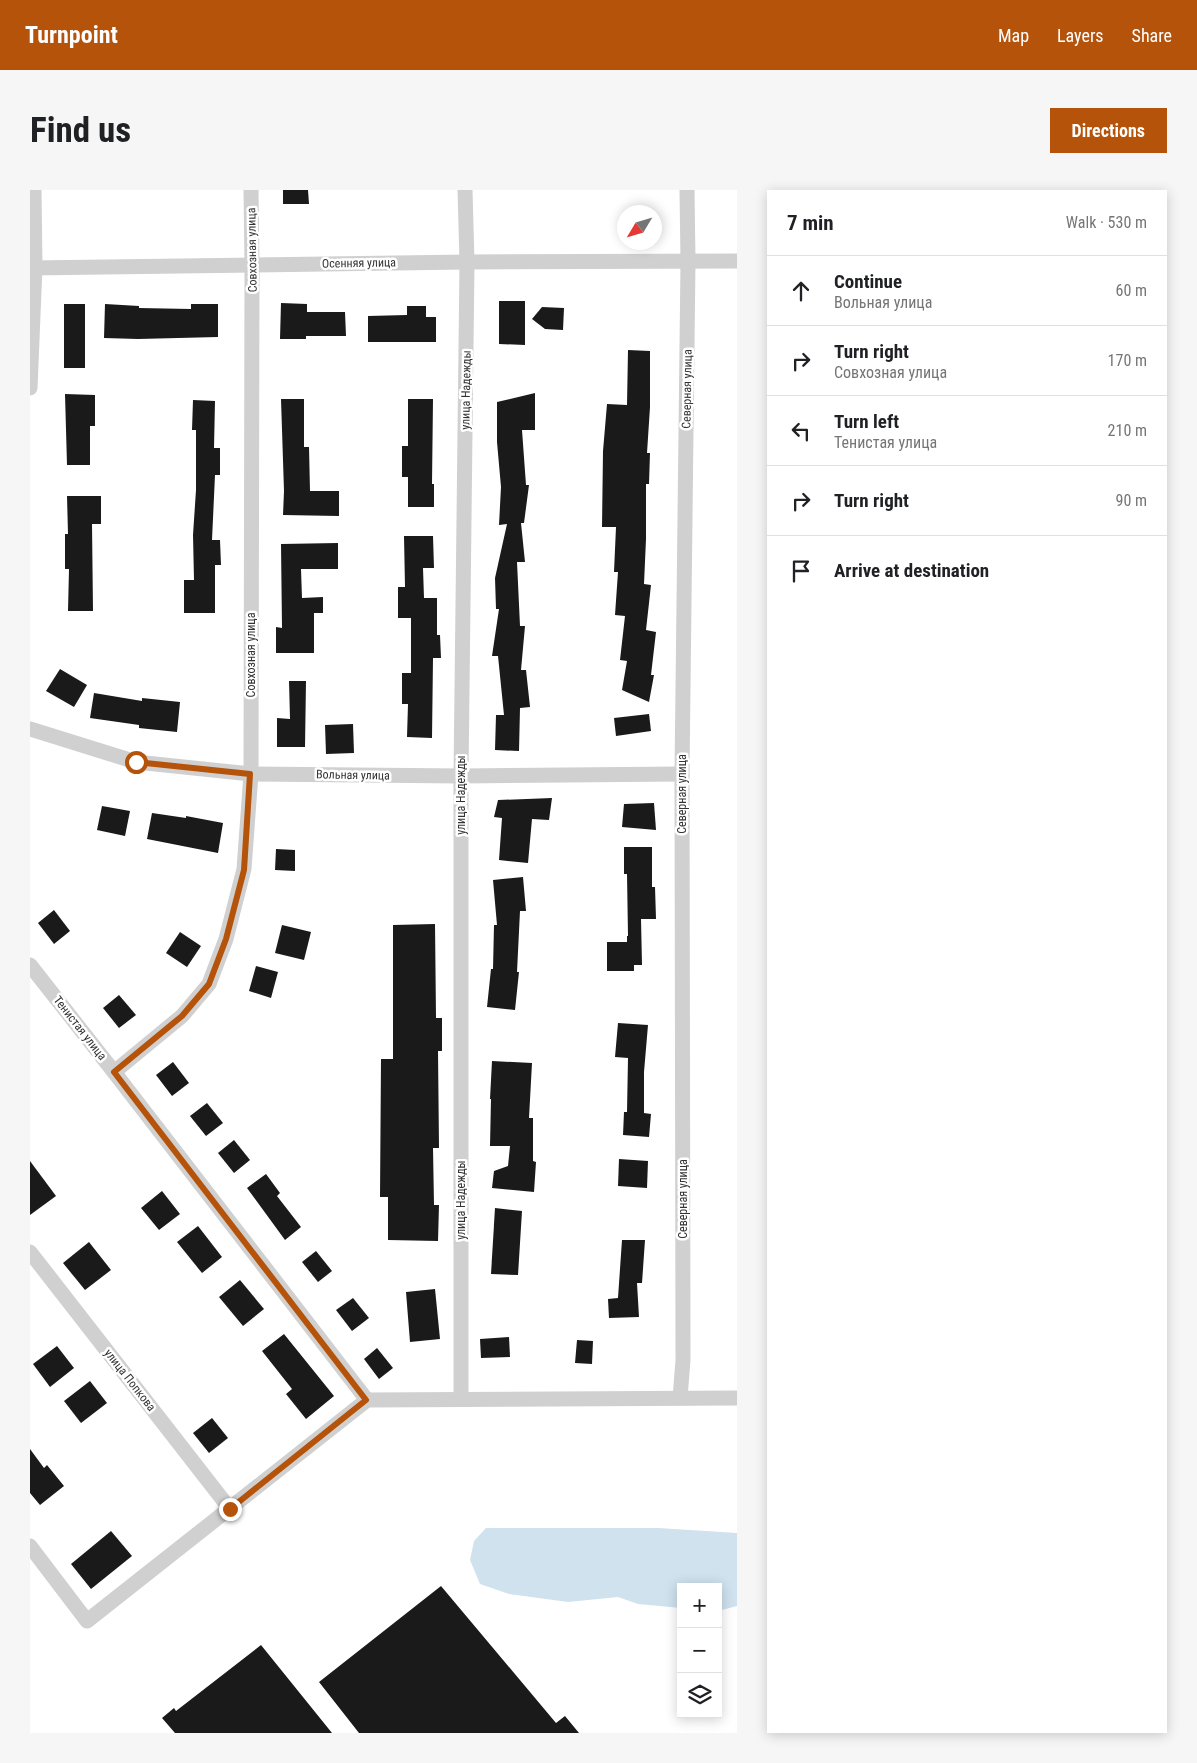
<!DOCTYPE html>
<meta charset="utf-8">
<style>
:root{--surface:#fff;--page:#f6f6f6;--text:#202124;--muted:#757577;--line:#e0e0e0;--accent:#b45309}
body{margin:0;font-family:"Roboto Condensed",sans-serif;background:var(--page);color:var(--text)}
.controls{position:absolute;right:15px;bottom:15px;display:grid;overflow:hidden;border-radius:0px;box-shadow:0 2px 12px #0003}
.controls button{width:45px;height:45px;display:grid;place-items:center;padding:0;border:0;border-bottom:1px solid var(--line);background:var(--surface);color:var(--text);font:25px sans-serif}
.compass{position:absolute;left:587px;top:15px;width:45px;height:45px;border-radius:50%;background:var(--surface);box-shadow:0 2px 12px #0003;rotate:232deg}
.stop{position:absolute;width:15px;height:15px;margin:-11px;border:4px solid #b45309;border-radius:50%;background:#fff}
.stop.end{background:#b45309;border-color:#fff;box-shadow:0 1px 5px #0008}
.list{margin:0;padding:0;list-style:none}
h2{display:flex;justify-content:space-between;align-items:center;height:65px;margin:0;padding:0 20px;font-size:21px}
h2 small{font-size:16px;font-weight:400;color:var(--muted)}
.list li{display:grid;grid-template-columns:32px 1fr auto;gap:15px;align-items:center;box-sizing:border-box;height:70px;padding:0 20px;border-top:1px solid var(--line)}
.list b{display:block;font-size:19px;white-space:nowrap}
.list p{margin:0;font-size:16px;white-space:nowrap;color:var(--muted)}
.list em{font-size:16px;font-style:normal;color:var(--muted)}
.icon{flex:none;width:28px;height:28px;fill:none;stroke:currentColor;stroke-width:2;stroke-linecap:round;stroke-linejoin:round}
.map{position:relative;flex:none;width:707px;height:1543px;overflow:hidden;border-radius:0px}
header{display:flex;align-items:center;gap:30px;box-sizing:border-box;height:70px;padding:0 25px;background:var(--accent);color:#fff}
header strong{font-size:24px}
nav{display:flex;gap:28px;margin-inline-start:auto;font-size:18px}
.intro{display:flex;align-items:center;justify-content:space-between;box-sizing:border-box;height:120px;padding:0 30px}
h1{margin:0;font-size:35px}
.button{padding:12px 22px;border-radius:0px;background:var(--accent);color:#fff;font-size:18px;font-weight:700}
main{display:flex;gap:30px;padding:0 30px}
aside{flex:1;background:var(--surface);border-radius:0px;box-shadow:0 2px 12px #0003}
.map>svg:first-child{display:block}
</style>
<header>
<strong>Turnpoint</strong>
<nav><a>Map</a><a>Layers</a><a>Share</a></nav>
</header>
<div class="intro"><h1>Find us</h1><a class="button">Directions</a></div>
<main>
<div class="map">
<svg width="707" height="1543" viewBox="0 0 707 1543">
<rect width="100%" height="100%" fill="#fff"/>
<path fill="#cfe2ee" d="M456,1338h172l79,5v73l-19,5v-24h-37v21l-43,-4 -20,-7 -50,5 -59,-8 -29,-10 -10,-24 4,-19z"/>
<g fill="#1a1a1a">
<path d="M253,0h25l1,14h-26z"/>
<path d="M469,111h26v44l-26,-1z"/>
<path d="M251,113l26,1v8h38l1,24h-40v3h-26z"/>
<rect x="34" y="114" width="21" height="64"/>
<path d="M75,114l34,2v2l52,1v-5h27v33l-80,2 -34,-1z"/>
<path d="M377,116h19v11h10v25h-68v-26l39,-1z"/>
<path d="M512,117l22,1 -1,22 -18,-1 -13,-10z"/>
<path d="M598,160l22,1v56l-3,46h3l-1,31h-3v55l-2,45 7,1 -5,45 10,2 -5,43h3l-5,27 -27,-12 5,-29 -7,-1 5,-44 -10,-1 3,-43h-4l2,-45h-14l1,-76 4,-47 20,1z"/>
<path d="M505,203v37h-13l4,55h3l-5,38h-3l4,39h-8l3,64h5l-4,44h5l4,37 -10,1 -1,43 -24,-1 1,-35h8l-6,-59h-6l7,-47h-3l-1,-31 12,-54 -8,1 2,-38 -4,-45v-40z"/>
<path d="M35,204l30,1v31h-5v39h-23z"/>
<path d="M251,209h23v48h5l1,44h29v25l-56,-1 1,-24z"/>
<path d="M378,209h25l-1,85h2v23h-26v-30h-6v-31h6z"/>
<path d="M163,210l22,1 -1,47h6v27h-5l-3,65h8l1,25h-6v48h-31v-33h10l-1,-45 3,-45v-60h-4z"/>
<path d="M37,306h34v28h-9l1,87h-25l1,-42h-4v-35h3z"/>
<path d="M374,346h29l1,32h-11l1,30h13v37h3l1,23h-8l-1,80 -25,-1 1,-33h-6v-31h9v-55h-13v-31h7z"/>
<path d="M308,353v26h-37l1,29 21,-1v16h-9v40h-38v-26l6,1 -1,-84z"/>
<path d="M30,479l27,16 -13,22 -28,-16z"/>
<path d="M259,491h17l-1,66h-28v-29l13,1z"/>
<path d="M64,503l48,8v-3l38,4 -3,30 -38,-4v-3l-49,-7z"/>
<path d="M619,524l2,17 -35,5 -2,-18z"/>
<path d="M323,534l1,29 -28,1 -1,-29z"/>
<path d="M522,608l-3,22 -17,-1 -4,44 -29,-3 3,-42 -8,-1 4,-17z"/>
<path d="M624,613l2,27 -34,-3 2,-23z"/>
<path d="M72,616l28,5 -5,25 -28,-6z"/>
<path d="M122,623l34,5v-2l37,7 -5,30 -71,-14z"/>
<path d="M594,657h28v40h3l1,32h-15l1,46h-8v6h-27v-29h20v-6h1l-1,-62h-3z"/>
<path d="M246,659l19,1v21l-20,-1z"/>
<path d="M493,687l3,34h-6l-3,61h2l-4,38 -28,-3 4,-38h2l1,-44h3l-4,-45z"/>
<path d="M24,720l16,21 -16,13 -16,-21z"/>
<path d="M405,734l1,94h6v33h-4l1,97h-6l1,57h5l-1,36 -50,-1v-43h-8l1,-138h12v-134z"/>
<path d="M252,735l29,7 -7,28 -29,-7z"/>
<path d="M150,742l21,14 -14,21 -21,-14z"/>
<path d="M226,776l22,6 -7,26 -22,-7z"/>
<path d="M89,805l17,20 -17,13 -16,-20z"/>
<path d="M588,833l30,2 -4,47v41l7,1 -2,23 -26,-2 1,-23h3l1,-54 -13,-1z"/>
<path d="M462,871l40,2 -3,55h4v43l3,1 -2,30 -42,-4 2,-17 14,-5 2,-20h-20l1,-47h-1z"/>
<path d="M143,872l16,21 -17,13 -16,-21z"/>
<path d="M177,913l16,20 -17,13 -16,-20z"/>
<path d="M204,950l16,20 -16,13 -16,-20z"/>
<path d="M589,969l29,2 -1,27 -29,-2z"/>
<path d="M0,971l26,35 -26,19z"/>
<path d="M236,984l14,19 -3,3 24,31 -16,13 -38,-52z"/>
<path d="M132,1001l18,23 -21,16 -18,-22z"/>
<path d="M465,1018l27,3 -4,64 -27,-1z"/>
<path d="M168,1036l24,31 -20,16 -25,-31z"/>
<path d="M592,1050h23l-3,43h-5l2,34 -30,1 -1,-19 10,-1z"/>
<path d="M59,1052l22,28 -26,20 -22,-27z"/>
<path d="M286,1061l16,20 -14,11 -16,-20z"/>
<path d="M210,1090l24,29 -21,17 -24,-29z"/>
<path d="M405,1099l5,50 -30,3 -4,-50z"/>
<path d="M323,1108l16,20 -17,13 -16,-21z"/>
<path d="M254,1144l50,62 -28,23 -20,-25 6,-5 -30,-38z"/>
<path d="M479,1147l1,20 -29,1 -1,-19z"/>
<path d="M547,1150l16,1 -1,23 -17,-1z"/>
<path d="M27,1156l17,22 -24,19 -17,-23z"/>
<path d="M347,1158l16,20 -14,11 -15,-20z"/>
<path d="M60,1191l17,22 -26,20 -17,-22z"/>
<path d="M182,1228l16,20 -19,15 -16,-20z"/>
<path d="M0,1259l14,19 3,-3 17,21 -24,19 -10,-12z"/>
<path d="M81,1341l21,25 -41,33 -20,-25z"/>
<path d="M411,1396l115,137 9,-7 14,17h-220l-40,-51z"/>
<path d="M231,1455l71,88h-157l-13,-15 12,-10 2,3z"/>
</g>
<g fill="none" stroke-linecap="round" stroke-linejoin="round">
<g stroke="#d0d0d0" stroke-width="15">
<path d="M0,78l437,-6 270,-1"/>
<path d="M0,198l5,-121 -1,-77"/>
<path d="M0,539l106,33 115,12 210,2 221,-2"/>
<path d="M0,775l84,107 253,328"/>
<path d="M84,882l68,-56 27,-32 17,-45 18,-70 7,-95 1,-509 -1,-75"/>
<path d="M0,1062l200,257"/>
<path d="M650,1208l3,-38 -1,-586 6,-513 -1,-71"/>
<path d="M431,1209v-623l6,-514 -2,-72"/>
<path d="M0,1356l57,75 280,-221 370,-2"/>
</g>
</g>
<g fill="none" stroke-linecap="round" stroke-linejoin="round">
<path stroke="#b45309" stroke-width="6" d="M106,572l114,12 -6,96 -18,69 -17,45 -27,32 -68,56 252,328 -136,109"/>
</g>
<g text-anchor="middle" stroke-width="5" stroke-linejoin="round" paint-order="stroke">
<g font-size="12" fill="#333" stroke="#fff">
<text transform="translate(222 60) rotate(-91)" y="4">Совхозная улица</text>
<text transform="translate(329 73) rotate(-1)" y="4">Осенняя улица</text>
<text transform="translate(657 199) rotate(-89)" y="4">Северная улица</text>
<text transform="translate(436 200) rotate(-89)" y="4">улица Надежды</text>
<text transform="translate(221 465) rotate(-90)" y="4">Совхозная улица</text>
<text transform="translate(323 585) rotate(1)" y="4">Вольная улица</text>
<text transform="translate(652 604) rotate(-90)" y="4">Северная улица</text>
<text transform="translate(431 605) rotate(-90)" y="4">улица Надежды</text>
<text transform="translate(50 838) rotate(52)" y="4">Тенистая улица</text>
<text transform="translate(653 1009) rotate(-90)" y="4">Северная улица</text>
<text transform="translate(431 1010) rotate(-90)" y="4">улица Надежды</text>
<text transform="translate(100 1190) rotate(52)" y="4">улица Попкова</text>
</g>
</g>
</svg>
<div class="controls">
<button>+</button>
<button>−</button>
<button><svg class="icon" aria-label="layers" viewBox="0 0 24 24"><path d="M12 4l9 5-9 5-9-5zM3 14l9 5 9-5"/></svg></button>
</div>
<svg class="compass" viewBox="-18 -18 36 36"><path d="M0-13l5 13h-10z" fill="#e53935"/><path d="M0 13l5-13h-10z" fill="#757577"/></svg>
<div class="stop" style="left:106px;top:572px"></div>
<div class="stop end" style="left:200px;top:1319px"></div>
</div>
<aside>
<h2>7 min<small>Walk · 530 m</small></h2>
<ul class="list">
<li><svg class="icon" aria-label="ahead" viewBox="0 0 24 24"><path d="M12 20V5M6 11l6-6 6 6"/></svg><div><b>Continue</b><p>Вольная улица</p></div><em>60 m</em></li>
<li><svg class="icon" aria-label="right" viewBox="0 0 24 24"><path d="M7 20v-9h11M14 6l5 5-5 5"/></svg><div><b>Turn right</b><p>Совхозная улица</p></div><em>170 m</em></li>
<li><svg class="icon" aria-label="left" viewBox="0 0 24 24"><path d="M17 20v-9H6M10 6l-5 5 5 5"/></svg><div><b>Turn left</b><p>Тенистая улица</p></div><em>210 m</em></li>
<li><svg class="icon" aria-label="right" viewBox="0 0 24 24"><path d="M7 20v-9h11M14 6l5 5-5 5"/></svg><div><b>Turn right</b></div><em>90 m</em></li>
<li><svg class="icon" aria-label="arrive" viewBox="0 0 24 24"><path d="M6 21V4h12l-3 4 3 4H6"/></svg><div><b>Arrive at destination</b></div></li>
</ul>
</aside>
</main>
